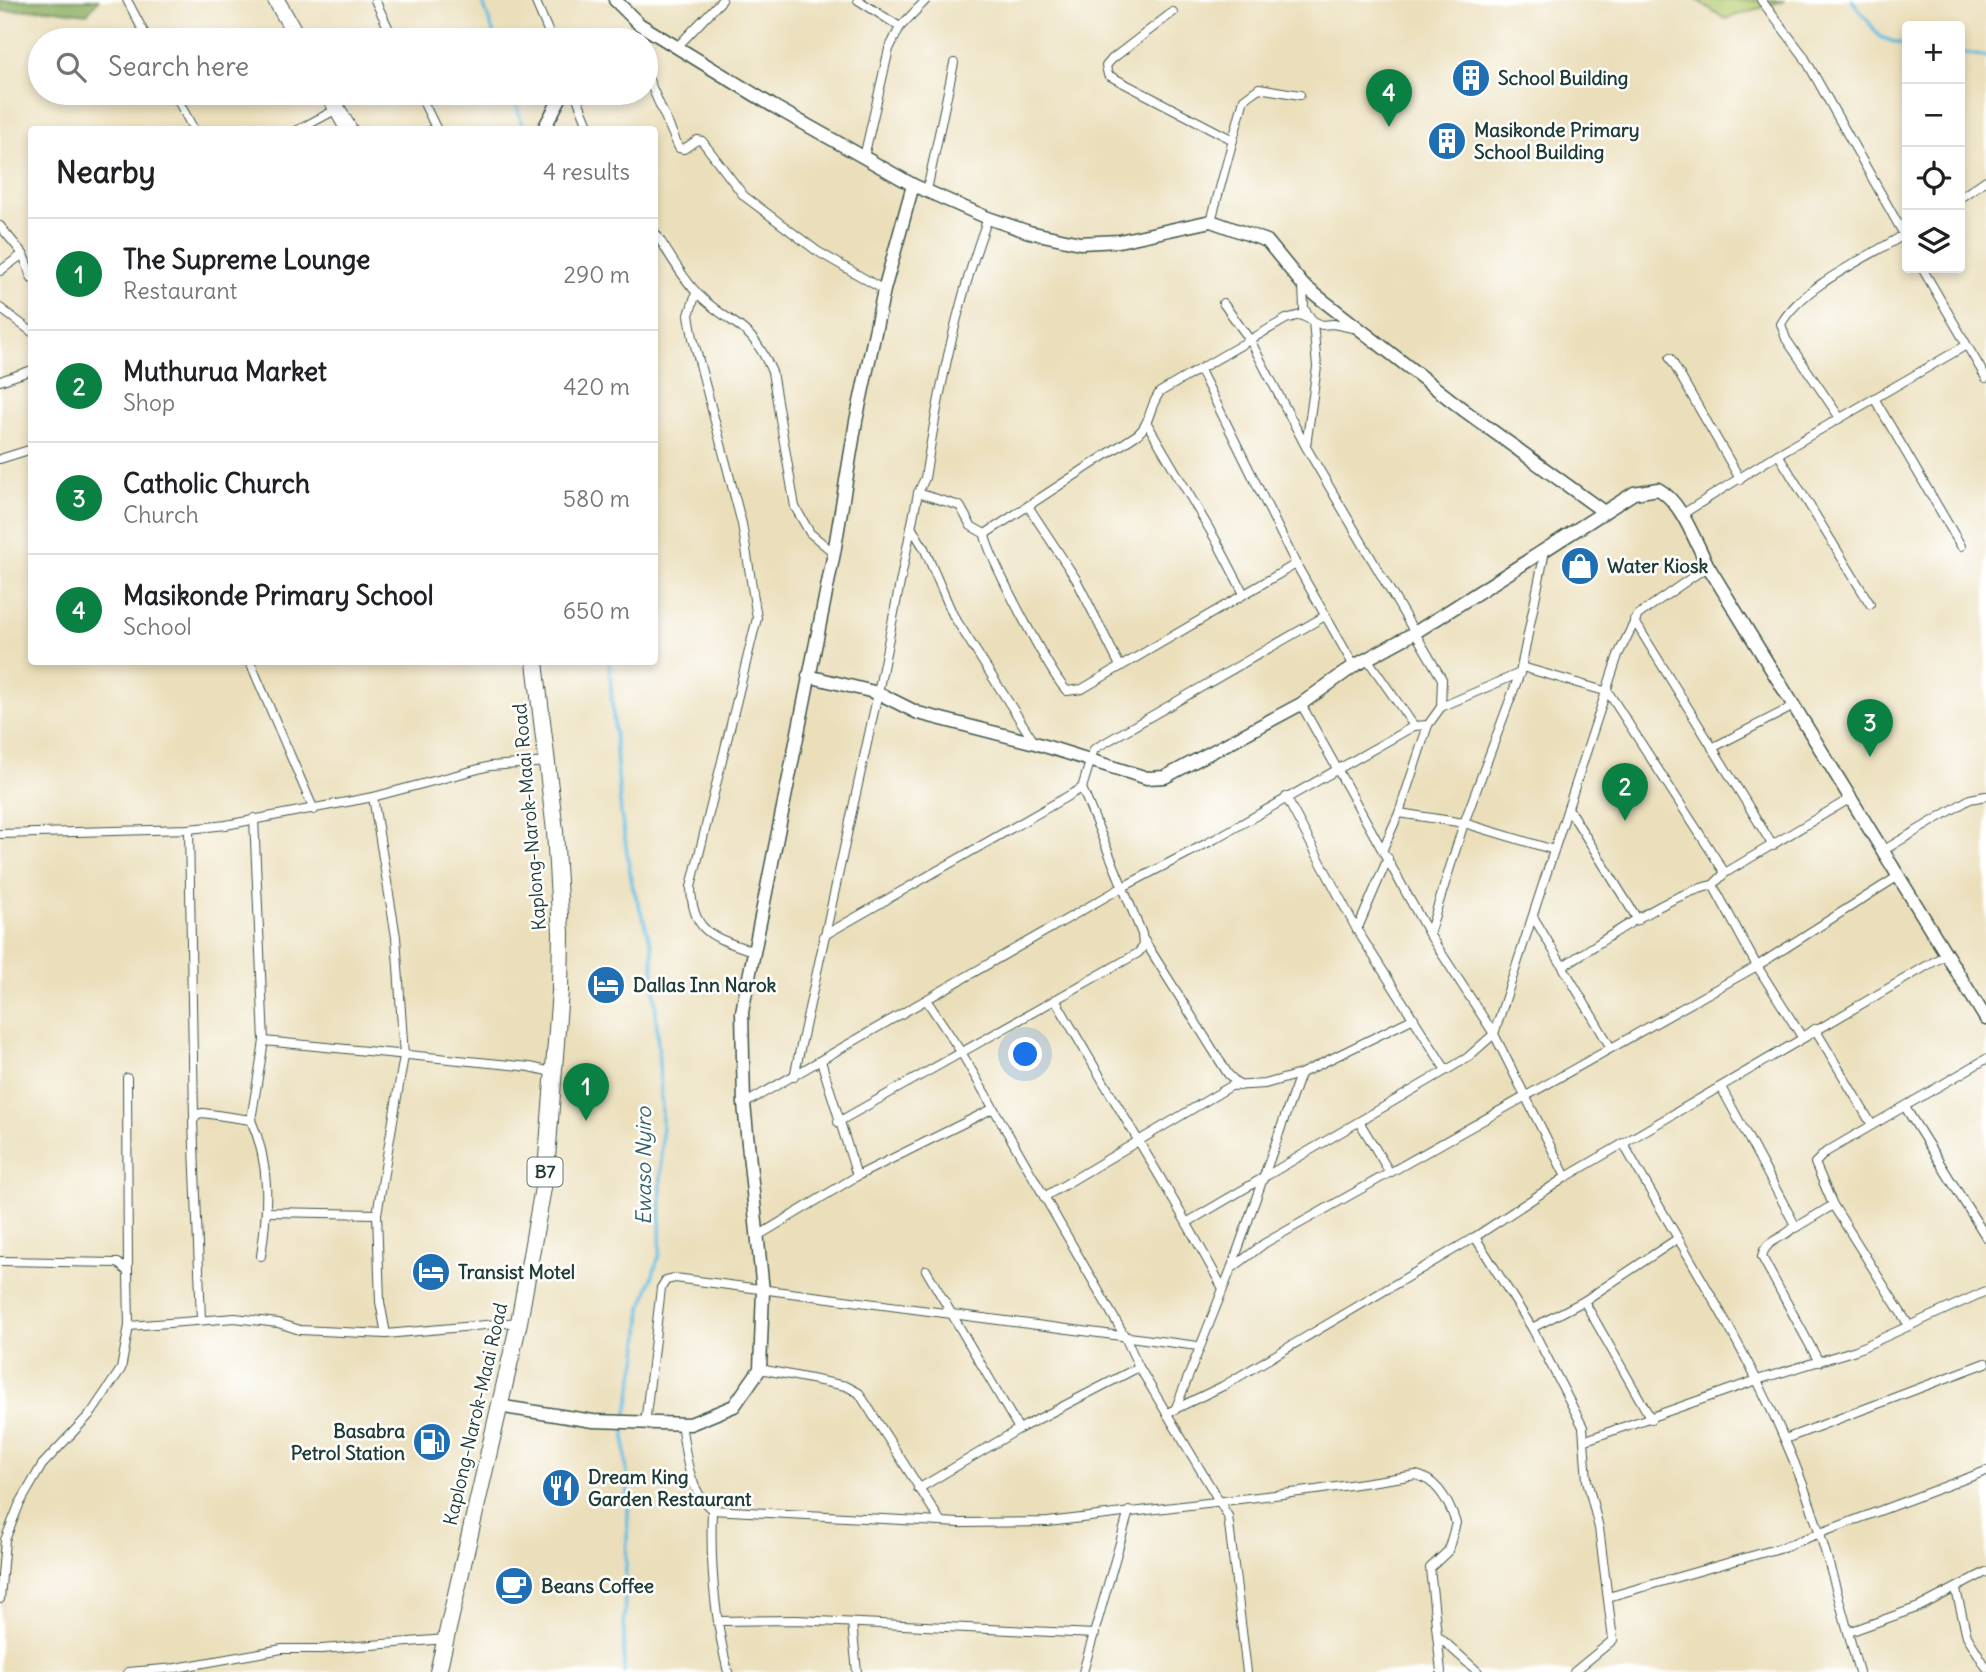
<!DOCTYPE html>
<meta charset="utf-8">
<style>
:root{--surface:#fff;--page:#f2f2f2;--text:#202124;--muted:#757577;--line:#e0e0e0;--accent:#0b8043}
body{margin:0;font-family:Delius,sans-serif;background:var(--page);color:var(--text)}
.controls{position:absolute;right:21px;top:21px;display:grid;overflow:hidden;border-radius:7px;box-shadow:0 4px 10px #0003}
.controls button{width:63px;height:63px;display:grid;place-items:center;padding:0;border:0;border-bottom:2px solid var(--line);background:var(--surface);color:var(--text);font:35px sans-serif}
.you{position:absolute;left:1026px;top:1055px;width:24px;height:24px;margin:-18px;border:5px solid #fff;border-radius:50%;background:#1a73e8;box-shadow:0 0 0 10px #1a73e833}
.badge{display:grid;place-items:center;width:46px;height:46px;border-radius:50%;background:var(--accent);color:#fff;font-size:23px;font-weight:700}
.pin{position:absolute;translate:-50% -58px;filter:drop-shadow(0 2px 4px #0008)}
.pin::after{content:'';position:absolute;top:37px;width:24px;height:21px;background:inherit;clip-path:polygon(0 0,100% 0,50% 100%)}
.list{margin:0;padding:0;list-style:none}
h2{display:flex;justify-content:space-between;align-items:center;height:91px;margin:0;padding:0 28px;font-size:30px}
h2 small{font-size:23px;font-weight:400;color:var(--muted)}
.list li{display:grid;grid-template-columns:46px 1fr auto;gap:21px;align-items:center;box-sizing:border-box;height:112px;padding:0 28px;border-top:2px solid var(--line)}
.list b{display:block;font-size:26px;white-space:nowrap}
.list p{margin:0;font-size:23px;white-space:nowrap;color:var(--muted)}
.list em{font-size:23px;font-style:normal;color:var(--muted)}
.icon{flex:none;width:38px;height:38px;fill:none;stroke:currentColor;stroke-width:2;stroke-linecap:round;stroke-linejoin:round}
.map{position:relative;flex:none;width:1986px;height:1672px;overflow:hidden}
.search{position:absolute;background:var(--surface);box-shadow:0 4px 10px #0003;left:28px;top:28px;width:630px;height:77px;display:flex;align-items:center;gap:18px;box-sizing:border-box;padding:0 24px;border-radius:38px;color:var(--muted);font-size:26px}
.panel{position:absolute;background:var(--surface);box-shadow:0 4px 10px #0003;left:28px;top:126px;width:630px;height:539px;border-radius:7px}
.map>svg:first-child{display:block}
</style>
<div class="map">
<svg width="1986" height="1672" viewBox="0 0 1986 1672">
<rect width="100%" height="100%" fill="#fff"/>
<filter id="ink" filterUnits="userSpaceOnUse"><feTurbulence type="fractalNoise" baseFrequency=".0143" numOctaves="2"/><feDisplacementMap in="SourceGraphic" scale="14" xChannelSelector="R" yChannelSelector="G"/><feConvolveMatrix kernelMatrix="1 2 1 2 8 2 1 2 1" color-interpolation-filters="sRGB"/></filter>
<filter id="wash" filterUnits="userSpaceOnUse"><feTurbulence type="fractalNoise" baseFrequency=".00686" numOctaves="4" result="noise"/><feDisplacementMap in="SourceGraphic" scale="28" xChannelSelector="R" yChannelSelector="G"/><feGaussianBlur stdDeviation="1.57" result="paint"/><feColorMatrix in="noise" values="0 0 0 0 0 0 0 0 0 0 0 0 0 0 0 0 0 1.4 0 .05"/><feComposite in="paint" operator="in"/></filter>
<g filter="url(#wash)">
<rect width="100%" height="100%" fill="#ebdfbb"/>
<path fill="#b5cc71" stroke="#6a8452" stroke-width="2" d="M1697,0h88l-60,19z"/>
<path fill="#90b063" stroke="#58764c" stroke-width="2" d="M0,0h98l-11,14 -40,-5 -45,2z"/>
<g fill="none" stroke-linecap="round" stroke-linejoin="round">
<g stroke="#64bce1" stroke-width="3.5">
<path d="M482,0l14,40"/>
<path d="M1852,0l28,37 27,9"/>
<path d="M1960,52l26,5"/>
<path d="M513,93l11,37"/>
<path d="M609,662l12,152 11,70 20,62 10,165 -2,142 -18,55 -4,47 -12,63"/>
<path d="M624,1672c-1,-53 2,-105 4,-159 1,-29 -4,-58 -3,-87"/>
</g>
</g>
</g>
<g filter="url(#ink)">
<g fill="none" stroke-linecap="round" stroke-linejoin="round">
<defs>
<g id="street">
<path d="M127,0l21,40"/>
<path d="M375,0l19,40"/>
<path d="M535,0l17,40"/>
<path d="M858,0l42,27 -11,22 -25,108"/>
<path d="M1761,0l42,55 104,185"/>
<path d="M1173,12l-61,47 -6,7 2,9 125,65"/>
<path d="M900,27l26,-27"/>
<path d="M677,47l45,-47"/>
<path d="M646,74l33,74 5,1 13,-9 5,1 42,55 73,55 67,39"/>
<path d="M174,93l20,37"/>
<path d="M419,93l18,37"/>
<path d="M575,93l15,37"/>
<path d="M298,130l39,-21"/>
<path d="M927,190l27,-127"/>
<path d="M1960,198l26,-18"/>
<path d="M1211,221l33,-122 15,-11 41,7"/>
<path d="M0,226l23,28 9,25"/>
<path d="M654,231c14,20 27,46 44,63 34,34 52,26 74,78l23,135 15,26 24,20"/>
<path d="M1922,268l64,110"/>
<path d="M0,271l23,-17"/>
<path d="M1303,285l1,24 9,12 4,46 -11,79"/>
<path d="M696,293l-7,22 4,23 49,186 15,94 -66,269c1,47 23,50 61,64"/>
<path d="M1223,303l27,37 56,107 136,232 -1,28 -13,18 -29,88 -16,36"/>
<path d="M0,308l32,24"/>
<path d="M1353,328l-20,-4 -11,1 -22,-10 -14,4 -126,73c-11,14 -9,30 -22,42l-153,100c1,19 67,143 82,157l15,-2 214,-125 58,102"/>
<path d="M1670,358l70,121"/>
<path d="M1200,370l96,194"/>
<path d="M0,381l32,-11"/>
<path d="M1874,398l87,148"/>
<path d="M1840,418l-54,-79 -5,-15c22,-39 88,-67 126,-91"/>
<path d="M1148,425l69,117 27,52"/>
<path d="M1778,454l92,150"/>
<path d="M0,459l32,-10"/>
<path d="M918,493l7,-15c14,-88 32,-177 63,-260"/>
<path d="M1028,506l48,73 44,87"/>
<path d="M1681,515l97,-61 187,-108"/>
<path d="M911,527l13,21 29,67 81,127"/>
<path d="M1634,620l139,226"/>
<path d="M1368,660l46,66 14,-1"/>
<path d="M250,662l64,148"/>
<path d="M1522,667l86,25 117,181 -12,12 44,81 45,71 13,-8 57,96"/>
<path d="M1301,704l128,230 65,100 72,143"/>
<path d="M1441,707l79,-34"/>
<path d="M1712,748l82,-42"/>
<path d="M373,797l23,140 8,119 -27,158 3,88 6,32"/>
<path d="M1286,797l71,133 89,140"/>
<path d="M1568,808l70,112"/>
<path d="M1399,813l65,10 90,27"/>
<path d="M254,818l10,223 266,26 22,5"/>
<path d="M189,829l5,288"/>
<path d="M0,834l189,-5 37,-4 147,-28 117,-31 59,-4"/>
<path d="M1884,850l86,-51 16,-3"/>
<path d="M1725,873l126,-75"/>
<path d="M1534,918l77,130"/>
<path d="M1357,930l31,-72"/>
<path d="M1429,934l35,-111 56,-150 25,-122"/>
<path d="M823,936l259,-148"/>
<path d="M1144,940l84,134 12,12"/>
<path d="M1563,966c42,-26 103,-71 150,-81"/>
<path d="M1055,999c55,97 115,190 167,288"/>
<path d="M927,1001l34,51 163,283 15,32 89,149 19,156"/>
<path d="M821,1061l36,115"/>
<path d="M794,1077l84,-384 40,-200 42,13 11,20 14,8"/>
<path d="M127,1078l1,194"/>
<path d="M1721,1087l74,138c-8,14 -30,13 -33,32l57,105"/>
<path d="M744,1104l377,-216 94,-49 199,-113"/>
<path d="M1905,1107l81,130"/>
<path d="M251,1120c20,45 17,89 10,136"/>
<path d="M838,1122l300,-169 5,-6 -1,-13 -60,-146 12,-39 231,-133"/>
<path d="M1360,1123l30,50"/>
<path d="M1623,1143c54,97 117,193 161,295 34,76 53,155 75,234"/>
<path d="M1044,1197l187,-111 34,-2 35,-10"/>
<path d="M268,1212l109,2"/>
<path d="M1188,1222l279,-164 27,-24 124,-379 20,-40 70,-49"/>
<path d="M1795,1228l38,-23"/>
<path d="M756,1237l101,-61 135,-67"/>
<path d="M1475,1237l57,91 51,99 4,53 12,48 14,112 -39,32"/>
<path d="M0,1261l118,2 10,9 1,54 -8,43 -29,43 -50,53 -23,40 -14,35 -5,59"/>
<path d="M1231,1269l34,-26 492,-277 143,-91"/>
<path d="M926,1270l93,159"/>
<path d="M1584,1301l67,118"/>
<path d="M201,1319l-8,-198 4,-7 6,-1 48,7 13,-79"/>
<path d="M1908,1324l-75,-119 -18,-42 11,-11 160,-93"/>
<path d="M129,1326l106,-8 43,5 22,7 86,4 133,-12"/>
<path d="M1532,1328l52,-27 93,-62"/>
<path d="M760,1369l86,17 13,7 82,129"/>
<path d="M1175,1410l56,-141 69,-195 114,-56"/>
<path d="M1167,1413l56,-27 252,-149 91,-60 381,-223"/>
<path d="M681,1423c5,30 6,65 31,87l248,13 88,-1 268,-32 100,-15c22,5 33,27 40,48l-8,28 -18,17 11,104"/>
<path d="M645,1424l16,-136 5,-8 9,-2 523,68"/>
<path d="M1785,1439l201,-76"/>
<path d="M1586,1440l171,-60 99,-30 130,-59"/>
<path d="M918,1489l101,-60 120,-62"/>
<path d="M712,1510c-2,53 3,110 16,162"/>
<path d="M1956,1590l11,46 19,31"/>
<path d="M1608,1597l175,-50 203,-76"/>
<path d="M719,1621l77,-1 299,14"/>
<path d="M852,1623l5,49"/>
<path d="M1849,1632l70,-25 67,-35"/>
<path d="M1438,1636l40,36"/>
<path d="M128,1672l48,-4 106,-19h40l124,-10"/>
<path d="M1083,1672l46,-161"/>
</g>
<g id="secondary">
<path d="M615,0l24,24 134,82 140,79 75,33 41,14 51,11 39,-2 92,-20 56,20 36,44 162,126 139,101"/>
<path d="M543,130l20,-37"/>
<path d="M808,676l70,17 40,20 117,30 112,35 18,-1 136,-73 53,-38 62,-34 218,-139 24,-4c24,13 37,53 50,77l278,453"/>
<path d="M498,1406l95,15 97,3 44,-18 26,-37 3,-78 -19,-187 -2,-92 92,-459 22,-132 28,-131 29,-105"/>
</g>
<g id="highway">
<path d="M276,0l23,40"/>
<path d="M328,93l21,37"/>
<path d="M438,1672l81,-350 27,-151 14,-180 1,-58 -6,-102 -20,-169"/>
</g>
</defs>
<use href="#street" stroke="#3e5548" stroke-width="10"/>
<use href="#secondary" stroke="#3e5548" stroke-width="15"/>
<use href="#highway" stroke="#3e5548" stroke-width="18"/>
<use href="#street" stroke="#fff" stroke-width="8"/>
<use href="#secondary" stroke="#fff" stroke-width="12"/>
<use href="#highway" stroke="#fff" stroke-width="16"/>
</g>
</g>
<defs>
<symbol id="building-disc" viewBox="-11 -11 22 22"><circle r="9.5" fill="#1f6fb2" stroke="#fff"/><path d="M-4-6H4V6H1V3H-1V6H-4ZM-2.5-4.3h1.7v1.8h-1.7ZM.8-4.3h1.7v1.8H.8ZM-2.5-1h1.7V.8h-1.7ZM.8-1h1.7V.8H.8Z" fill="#fff"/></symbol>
<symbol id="shop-disc" viewBox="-11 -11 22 22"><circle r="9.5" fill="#1f6fb2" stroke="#fff"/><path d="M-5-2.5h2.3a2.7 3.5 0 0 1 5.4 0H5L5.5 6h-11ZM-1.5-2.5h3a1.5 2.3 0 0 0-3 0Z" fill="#fff"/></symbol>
<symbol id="hotel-disc" viewBox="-11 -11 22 22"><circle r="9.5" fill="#1f6fb2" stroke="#fff"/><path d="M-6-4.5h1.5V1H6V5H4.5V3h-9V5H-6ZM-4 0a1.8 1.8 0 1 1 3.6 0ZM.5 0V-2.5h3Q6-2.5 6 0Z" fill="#fff"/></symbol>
<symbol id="fuel-disc" viewBox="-11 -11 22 22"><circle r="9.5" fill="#1f6fb2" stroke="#fff"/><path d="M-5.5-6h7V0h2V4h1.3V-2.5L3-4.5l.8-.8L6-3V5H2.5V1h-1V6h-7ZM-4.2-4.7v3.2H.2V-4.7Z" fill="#fff"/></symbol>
<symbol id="restaurant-disc" viewBox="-11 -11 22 22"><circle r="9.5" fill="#1f6fb2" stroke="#fff"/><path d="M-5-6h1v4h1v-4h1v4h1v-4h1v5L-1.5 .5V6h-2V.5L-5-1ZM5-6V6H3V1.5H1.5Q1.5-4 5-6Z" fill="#fff"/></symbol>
<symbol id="cafe-disc" viewBox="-11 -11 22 22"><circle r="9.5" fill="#1f6fb2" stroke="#fff"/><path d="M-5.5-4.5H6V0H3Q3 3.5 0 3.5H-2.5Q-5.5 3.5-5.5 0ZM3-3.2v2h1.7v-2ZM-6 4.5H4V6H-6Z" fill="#fff"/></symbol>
</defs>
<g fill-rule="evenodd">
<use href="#building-disc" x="1449" y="56" width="44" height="44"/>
<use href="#building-disc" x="1425" y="119" width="44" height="44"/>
<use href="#shop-disc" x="1558" y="544" width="44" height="44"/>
<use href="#hotel-disc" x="584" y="963" width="44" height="44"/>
<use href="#hotel-disc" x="409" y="1250" width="44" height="44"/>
<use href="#fuel-disc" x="410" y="1420" width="44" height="44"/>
<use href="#restaurant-disc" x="539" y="1466" width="44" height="44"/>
<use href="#cafe-disc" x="492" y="1564" width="44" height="44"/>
</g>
<g text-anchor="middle" stroke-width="5" stroke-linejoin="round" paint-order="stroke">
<rect fill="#fff" stroke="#627771" stroke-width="2" x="527.5" y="1157.5" width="35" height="29" rx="5"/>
<g font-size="18" font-weight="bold" fill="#1f3d34">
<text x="545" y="1178">B7</text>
</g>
<g font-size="19" font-weight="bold" fill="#1f3d34" stroke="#fff" text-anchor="start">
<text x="1498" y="85">School Building</text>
<text x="1474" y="137">Masikonde Primary<tspan x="1474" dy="22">School Building</tspan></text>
<text x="1607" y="573">Water Kiosk</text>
<text x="633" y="992">Dallas Inn Narok</text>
<text x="458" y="1279">Transist Motel</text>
<text x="405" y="1438" text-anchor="end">Basabra<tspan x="405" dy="22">Petrol Station</tspan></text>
<text x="588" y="1484">Dream King<tspan x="588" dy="22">Garden Restaurant</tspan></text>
<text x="541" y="1593">Beans Coffee</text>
</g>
<g font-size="19" fill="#1f3d34" stroke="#fff">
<text transform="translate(529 817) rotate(-95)" y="7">Kaplong-Narok-Maai Road</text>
<text transform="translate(475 1414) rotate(-77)" y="7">Kaplong-Narok-Maai Road</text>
</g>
<g font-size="21" font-style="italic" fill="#346368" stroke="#fff">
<text transform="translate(644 1166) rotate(-90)" y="7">Ewaso Nyiro</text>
</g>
</g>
</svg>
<div class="controls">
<button>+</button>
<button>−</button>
<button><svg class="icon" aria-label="locate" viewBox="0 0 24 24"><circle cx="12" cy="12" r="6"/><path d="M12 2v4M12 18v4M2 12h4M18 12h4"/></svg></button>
<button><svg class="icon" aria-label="layers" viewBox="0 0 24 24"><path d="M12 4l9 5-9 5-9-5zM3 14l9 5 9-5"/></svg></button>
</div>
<div class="you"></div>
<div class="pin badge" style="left:586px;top:1121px">1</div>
<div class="pin badge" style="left:1625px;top:821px">2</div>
<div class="pin badge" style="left:1870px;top:757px">3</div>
<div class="pin badge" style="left:1389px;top:127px">4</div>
<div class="search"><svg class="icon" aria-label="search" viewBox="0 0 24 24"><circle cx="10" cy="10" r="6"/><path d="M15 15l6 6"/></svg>Search here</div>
<section class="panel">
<h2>Nearby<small>4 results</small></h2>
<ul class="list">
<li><span class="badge">1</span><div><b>The Supreme Lounge</b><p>Restaurant</p></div><em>290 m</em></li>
<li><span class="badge">2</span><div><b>Muthurua Market</b><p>Shop</p></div><em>420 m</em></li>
<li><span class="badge">3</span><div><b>Catholic Church</b><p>Church</p></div><em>580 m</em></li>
<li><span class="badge">4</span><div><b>Masikonde Primary School</b><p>School</p></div><em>650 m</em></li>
</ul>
</section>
</div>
